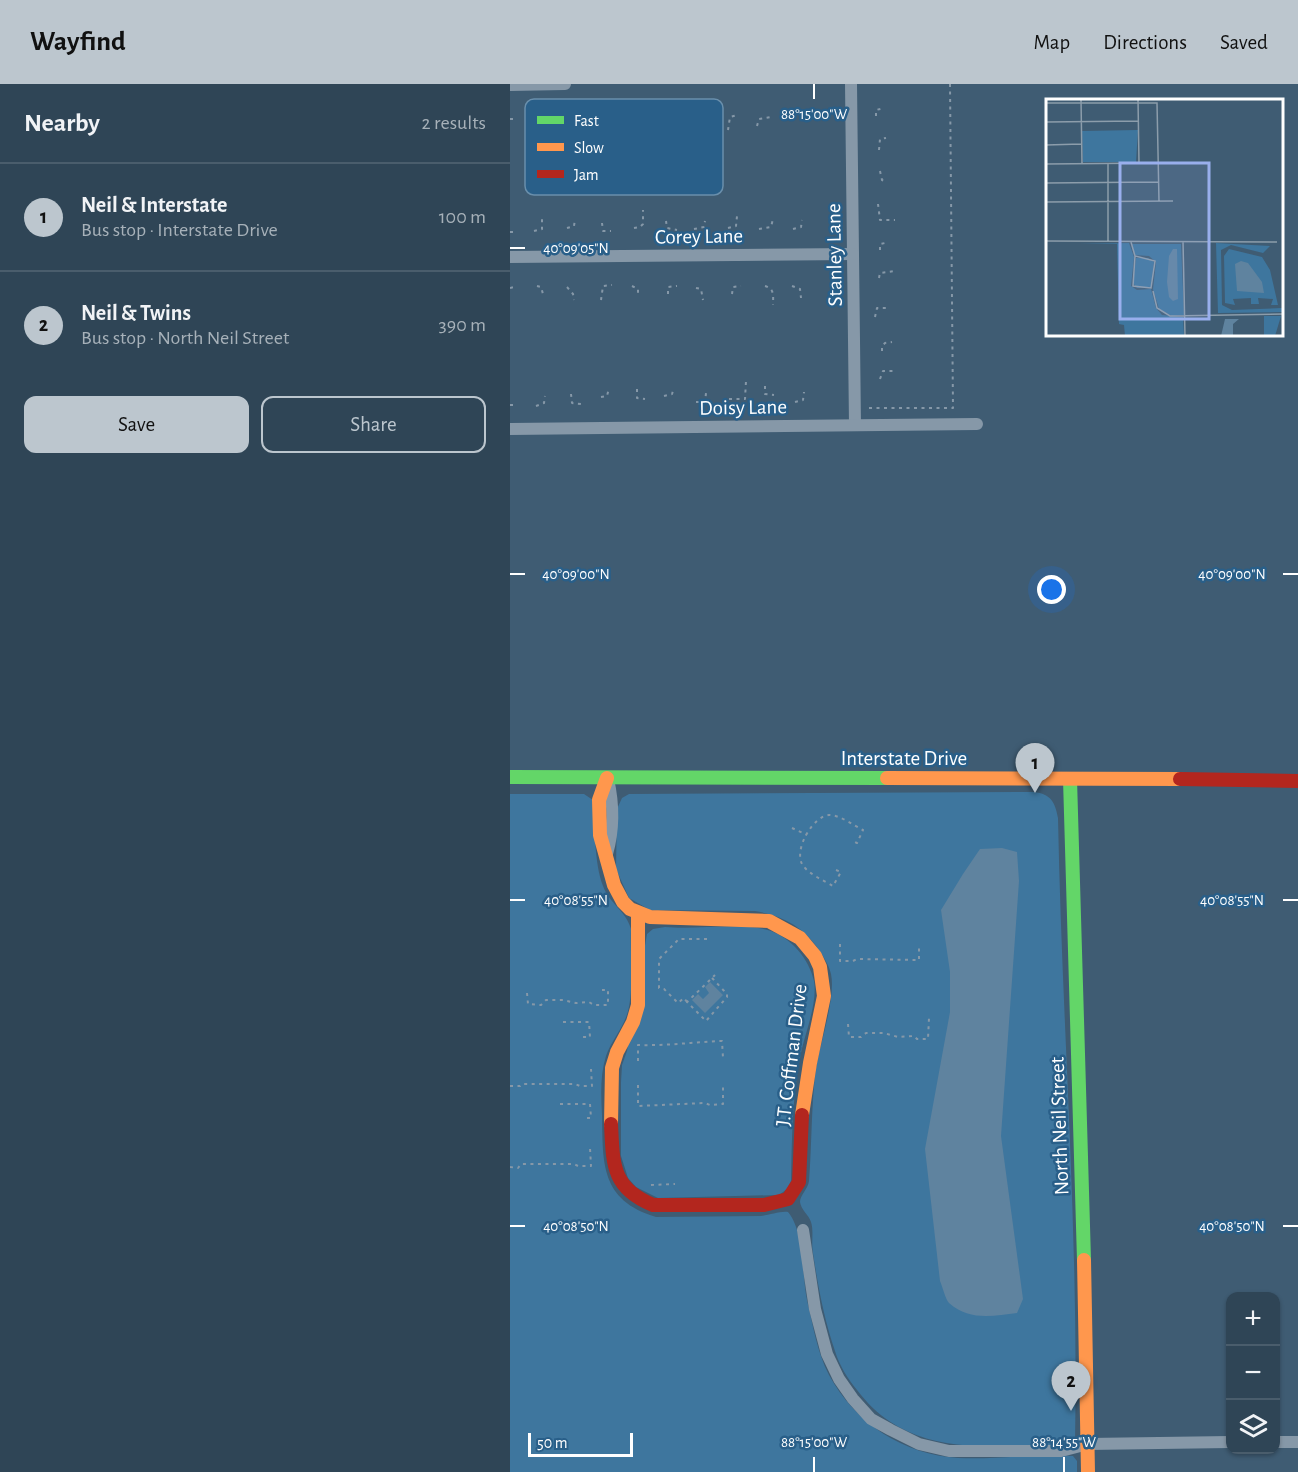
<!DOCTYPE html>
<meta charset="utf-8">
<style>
:root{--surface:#2f4556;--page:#3b4f60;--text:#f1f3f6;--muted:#a7b1b9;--line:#4a5d6c;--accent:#bcc6ce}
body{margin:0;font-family:"Alegreya Sans",sans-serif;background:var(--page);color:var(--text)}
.controls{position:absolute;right:18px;bottom:18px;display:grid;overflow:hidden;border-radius:12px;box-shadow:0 2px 4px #0004}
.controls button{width:54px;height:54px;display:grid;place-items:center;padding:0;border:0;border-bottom:2px solid var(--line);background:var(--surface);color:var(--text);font:30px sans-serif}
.scale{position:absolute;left:18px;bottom:15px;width:105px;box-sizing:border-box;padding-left:6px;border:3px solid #fff;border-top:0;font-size:16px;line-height:21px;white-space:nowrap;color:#fff;-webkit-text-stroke:4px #295f89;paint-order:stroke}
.you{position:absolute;left:542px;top:506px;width:21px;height:21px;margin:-15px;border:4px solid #fff;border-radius:50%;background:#1a73e8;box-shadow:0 0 0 9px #1a73e833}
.badge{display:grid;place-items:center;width:39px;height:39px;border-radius:50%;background:var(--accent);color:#111;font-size:20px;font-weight:700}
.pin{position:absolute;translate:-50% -50px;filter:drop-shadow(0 2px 3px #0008)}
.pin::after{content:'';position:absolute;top:32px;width:21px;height:18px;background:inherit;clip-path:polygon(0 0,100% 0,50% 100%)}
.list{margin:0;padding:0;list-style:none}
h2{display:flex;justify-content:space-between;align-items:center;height:78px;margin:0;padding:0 24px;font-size:26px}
h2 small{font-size:20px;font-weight:400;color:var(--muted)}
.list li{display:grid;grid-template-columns:39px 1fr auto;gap:18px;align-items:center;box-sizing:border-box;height:108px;padding:0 24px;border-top:2px solid var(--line)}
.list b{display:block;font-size:22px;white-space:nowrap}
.list p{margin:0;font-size:20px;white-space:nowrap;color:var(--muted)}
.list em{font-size:20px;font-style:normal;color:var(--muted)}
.actions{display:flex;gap:12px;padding:18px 24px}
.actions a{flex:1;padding:14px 0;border:2px solid var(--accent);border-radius:12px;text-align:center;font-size:21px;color:var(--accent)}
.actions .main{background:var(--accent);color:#111}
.icon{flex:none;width:33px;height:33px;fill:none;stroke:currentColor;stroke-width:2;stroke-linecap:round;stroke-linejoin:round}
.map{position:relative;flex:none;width:788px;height:1388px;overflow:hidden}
header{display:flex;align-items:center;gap:36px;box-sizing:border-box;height:84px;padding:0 30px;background:var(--accent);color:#111}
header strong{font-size:28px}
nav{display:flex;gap:33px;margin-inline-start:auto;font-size:21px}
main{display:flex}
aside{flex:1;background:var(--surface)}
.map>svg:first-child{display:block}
</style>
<header>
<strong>Wayfind</strong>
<nav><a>Map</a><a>Directions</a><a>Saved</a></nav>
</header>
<main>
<aside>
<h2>Nearby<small>2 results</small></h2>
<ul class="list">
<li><span class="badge">1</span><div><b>Neil &amp; Interstate</b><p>Bus stop · Interstate Drive</p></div><em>100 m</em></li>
<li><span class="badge">2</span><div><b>Neil &amp; Twins</b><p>Bus stop · North Neil Street</p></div><em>390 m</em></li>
</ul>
<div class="actions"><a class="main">Save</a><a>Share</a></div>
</aside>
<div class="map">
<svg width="788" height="1388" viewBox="0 0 788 1388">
<rect width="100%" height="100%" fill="#3f5c73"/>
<g fill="#3e769e">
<path d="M524,708c17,2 21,10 24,26 4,208 21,416 17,624 -21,6 -41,5 -63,5 -61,0 -115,-4 -155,-57 -9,-11 -18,-25 -22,-39 -11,-32 -17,-65 -22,-98 -2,-10 1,-22 -2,-31 -2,-7 -10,-12 -11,-20 0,-7 8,-13 9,-21 3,-37 2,-75 7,-113 4,-25 20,-70 15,-94 -2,-9 -7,-16 -12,-24 -16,-24 -36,-34 -64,-39l-105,-1 -21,-12 -13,-29 1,-60 5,-11 7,-4z"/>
<path d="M0,710h74l9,6c2,26 1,62 10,86 6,17 23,25 28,43 -1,24 3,60 -3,82 -4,16 -17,30 -22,45 -6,19 -5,39 -4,59 1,48 -2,85 54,102l105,-1c9,-1 19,-5 27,-4 16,18 14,64 19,88 6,25 10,52 22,75 26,48 75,80 129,83 38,2 77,-5 115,-2l4,5v11h-567z"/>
<path d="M155,843c31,3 79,-5 106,4 21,8 38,28 43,50 4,23 -10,54 -14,77 -8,40 -8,82 -9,123l-4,8 -8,6 -121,3 -22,-11 -8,-9 -7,-22v-74l1,-17 5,-14 20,-117 6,-5z"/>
</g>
<g fill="#5f839f">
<path d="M492,764l15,4 2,29 -18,255 22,163 -6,14c-24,3 -48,8 -68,-10 -4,-5 -6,-15 -9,-22l-15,-132 25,-137v-40l-9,-62 22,-36 17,-25z"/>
<path d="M200,898l13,13 -18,18 -13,-13 6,-6 5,5 6,-6 -4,-6z"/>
</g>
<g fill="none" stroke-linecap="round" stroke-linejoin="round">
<g stroke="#8698a8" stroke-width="2" stroke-dasharray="3 4.5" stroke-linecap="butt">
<path d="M27,27h8l2,7"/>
<path d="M158,27l7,1 1,5"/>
<path d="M190,29h6l2,3"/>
<path d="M283,29l8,1 2,5"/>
<path d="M125,30l5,-1 4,5"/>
<path d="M366,32v-6l8,-2"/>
<path d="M0,35h3"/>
<path d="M247,42l2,-7 12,-2"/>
<path d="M218,46l2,-13 8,-2"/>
<path d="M57,49l1,-13 13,-3"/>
<path d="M86,52l-1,-13 2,-5 12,-1"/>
<path d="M369,66l1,-11 6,-1"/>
<path d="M370,87l2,9 5,2"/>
<path d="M368,120l2,16h15"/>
<path d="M156,137l1,7 10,2"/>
<path d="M92,139l1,8h8"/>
<path d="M57,144l7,-2 1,-7"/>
<path d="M124,144l6,-1 3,-3v-14"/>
<path d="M218,144l8,-2 1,-10"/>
<path d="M184,145l10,-2 1,-6"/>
<path d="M249,145l12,-2 2,-8"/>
<path d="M283,145l8,-2 1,-7"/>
<path d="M24,147l8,-2v-10"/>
<path d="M0,148h4"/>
<path d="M370,166v-6l5,-1"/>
<path d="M369,194l1,-5 15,-2"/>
<path d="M27,202l4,1 2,7"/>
<path d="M122,202l6,3v7"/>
<path d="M255,202c10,3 8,10 8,19"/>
<path d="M282,202l8,3 1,9"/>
<path d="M57,203l6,7 1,6"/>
<path d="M0,204l4,-1"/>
<path d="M186,204l5,1 2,11"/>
<path d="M158,210v-7l9,-1"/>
<path d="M222,210l1,-7 8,-1"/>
<path d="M91,216l2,-14 9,-1"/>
<path d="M365,233l2,-9h10"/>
<path d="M372,267v-5l3,-3 7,-1"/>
<path d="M370,295l3,-8h13"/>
<path d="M255,302v8l9,1"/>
<path d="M127,305v9l8,1"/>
<path d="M61,310l1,9 9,1"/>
<path d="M154,312l8,-2 2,-6"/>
<path d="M91,313l6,-1 2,-8"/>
<path d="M219,315h16l1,-18"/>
<path d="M186,318h9l1,-9"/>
<path d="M285,318l8,-2 1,-8"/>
<path d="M0,321h6"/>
<path d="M26,322l8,-3 1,-7"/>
<path d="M359,324h84l-3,-324"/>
<path d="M282,744l15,7"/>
<path d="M326,786l5,2 -8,14c-10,-6 -25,-12 -31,-22 -8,-15 11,-48 27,-49 11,0 24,10 34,15l-6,13 -4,-2"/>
<path d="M330,860v17h13l4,-2 62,1v-12"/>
<path d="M202,894l15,16v3l-21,24 -19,-19 25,-24 3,-3"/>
<path d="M17,909l1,11 13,1 5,-5h17l13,3 13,-1 5,3h14v-15h-6"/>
<path d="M177,918l-3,-4 -6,5 -14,-14 -5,-1v-29l20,-20h32"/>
<path d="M53,938h26l1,15h-7"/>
<path d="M338,940l1,13h12l5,-4h18l14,4 16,-1 3,3h11l1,-21"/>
<path d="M128,977v-16c28,1 56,-3 84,-4l1,17"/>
<path d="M128,1001v21l67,-3 5,2 13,-1v-17"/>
<path d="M0,1002h10l2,-2h53l5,2h12l-1,-17"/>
<path d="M50,1020h30l1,14h-5"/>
<path d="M0,1083l8,1 3,-4h53l4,2h13l-1,-18"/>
<path d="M141,1101l24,-1"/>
</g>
<g stroke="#8698a8" stroke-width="12">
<path d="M341,0l4,341"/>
<path d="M0,1l55,-1"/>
<path d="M0,173l343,-3"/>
<path d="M0,345l467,-5"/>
<path d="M97,770c7,-25 7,-49 1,-75"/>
<path d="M293,1146l12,79 12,45 12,25 14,20 18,20 20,11 28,14 30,7h112l27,-7 142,-2"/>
<path d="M766,1358h22"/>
</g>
<g stroke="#63d668" stroke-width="14">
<path d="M0,693l377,1"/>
<path d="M560,695l14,481"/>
</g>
<g stroke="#ff974d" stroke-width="14">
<path d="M97,694l-8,22 1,35 14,50 9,17 7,7 20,8 119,4 31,17 15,18 5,11 4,29 -14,67 -8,52"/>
<path d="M377,694l293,1"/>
<path d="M101,1040l1,-56 5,-16 16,-30 5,-17v-91"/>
<path d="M574,1176l4,212"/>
</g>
<g stroke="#b3261e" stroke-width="14">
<path d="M670,695l118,2"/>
<path d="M101,1040c2,41 1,64 42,81h111l24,-6 11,-17 3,-67"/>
</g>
</g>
<path fill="none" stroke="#fff" stroke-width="2" d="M304,0v15M0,164h15M0,490h15M773,490h15M0,816h15M773,816h15M0,1142h15M773,1142h15M304,1373v15M554,1373v15"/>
<g text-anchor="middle" stroke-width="5" stroke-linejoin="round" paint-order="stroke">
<g font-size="21" fill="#fff" stroke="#295f89">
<text transform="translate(189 152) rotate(-1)" y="7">Corey Lane</text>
<text transform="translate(324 171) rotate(-91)" y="7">Stanley Lane</text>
<text transform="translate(233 323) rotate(-1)" y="7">Doisy Lane</text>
<text x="394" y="681">Interstate Drive</text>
<text transform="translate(281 971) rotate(-83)" y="7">J.T. Coffman Drive</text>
<text transform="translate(549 1042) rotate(-92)" y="7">North Neil Street</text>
</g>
</g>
<g transform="translate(536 15)">
<rect width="237" height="237" fill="#3f5c73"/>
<path d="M92,31l-2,32h-53l-1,-31zM83,144l5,14 -3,29 6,4 14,-1 5,19 6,7 21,2 1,19h-59l-1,-11 -5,-1 -2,-80h-38zM170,144l54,3 -7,7 -32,-8 -10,5 1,55 10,5 50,-2 1,4 -65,1zM86,145h49l3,71 -12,1 -13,-7 -6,-20 3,-27 -7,-6 -14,-1zM183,150l33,8 8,13 8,35h-7l2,-6 -15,-1 1,6h-8v-6l-18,1 2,6 -10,-2 -1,-47zM90,159h12l6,4 -3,25 -14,1 -4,-5zM218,217h17l-6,20h-11z" fill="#3e769e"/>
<path d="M127,150h4l1,50 -5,2 -4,-4 -2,-15 2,-26zM195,162l7,2 14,19 2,11 -27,-2 -2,-27zM179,220h14l-6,5v12h-12z" fill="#5f839f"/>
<path fill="none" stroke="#8c9dab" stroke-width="1.5" d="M35,0l1,65M92,0l1,64M0,4h111l2,98M0,23l93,-1M0,46l35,-1M62,64v78M0,65l112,-1M0,84l112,-1M0,103l127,-1M0,142l231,1M137,142l2,95M85,143l4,14 20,5 -4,27 -18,-2 2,-30M107,192l4,17 13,8 113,-2"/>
<path fill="#99afed" fill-opacity="0.15" stroke="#99afed" stroke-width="3" d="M74,64h89v156h-89z"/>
<rect width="237" height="237" fill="none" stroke="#fff" stroke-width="3"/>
</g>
<rect x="15" y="15" width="198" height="96" rx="9" fill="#295f89" stroke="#698fac" stroke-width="1.5"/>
<rect x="27" y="32" width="27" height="8" fill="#63d668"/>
<rect x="27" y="59" width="27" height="8" fill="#ff974d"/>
<rect x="27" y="86" width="27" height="8" fill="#b3261e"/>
<g font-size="16" fill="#fff">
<text x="64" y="42">Fast</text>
<text x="64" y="69">Slow</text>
<text x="64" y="96">Jam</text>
</g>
<g font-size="15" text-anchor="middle" fill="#fff" stroke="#295f89" stroke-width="5" stroke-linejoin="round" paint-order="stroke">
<text x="304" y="35">88°15'00"W</text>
<text x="66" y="169">40°09'05"N</text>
<text x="66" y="495">40°09'00"N</text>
<text x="722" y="495">40°09'00"N</text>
<text x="66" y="821">40°08'55"N</text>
<text x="722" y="821">40°08'55"N</text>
<text x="66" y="1147">40°08'50"N</text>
<text x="722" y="1147">40°08'50"N</text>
<text x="304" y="1363">88°15'00"W</text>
<text x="554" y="1363">88°14'55"W</text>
</g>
</svg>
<div class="controls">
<button>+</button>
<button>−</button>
<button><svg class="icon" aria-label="layers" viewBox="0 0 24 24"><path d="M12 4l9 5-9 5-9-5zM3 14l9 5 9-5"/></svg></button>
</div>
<div class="scale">50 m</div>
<div class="you"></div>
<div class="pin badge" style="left:525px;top:709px">1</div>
<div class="pin badge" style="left:561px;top:1327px">2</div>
</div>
</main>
